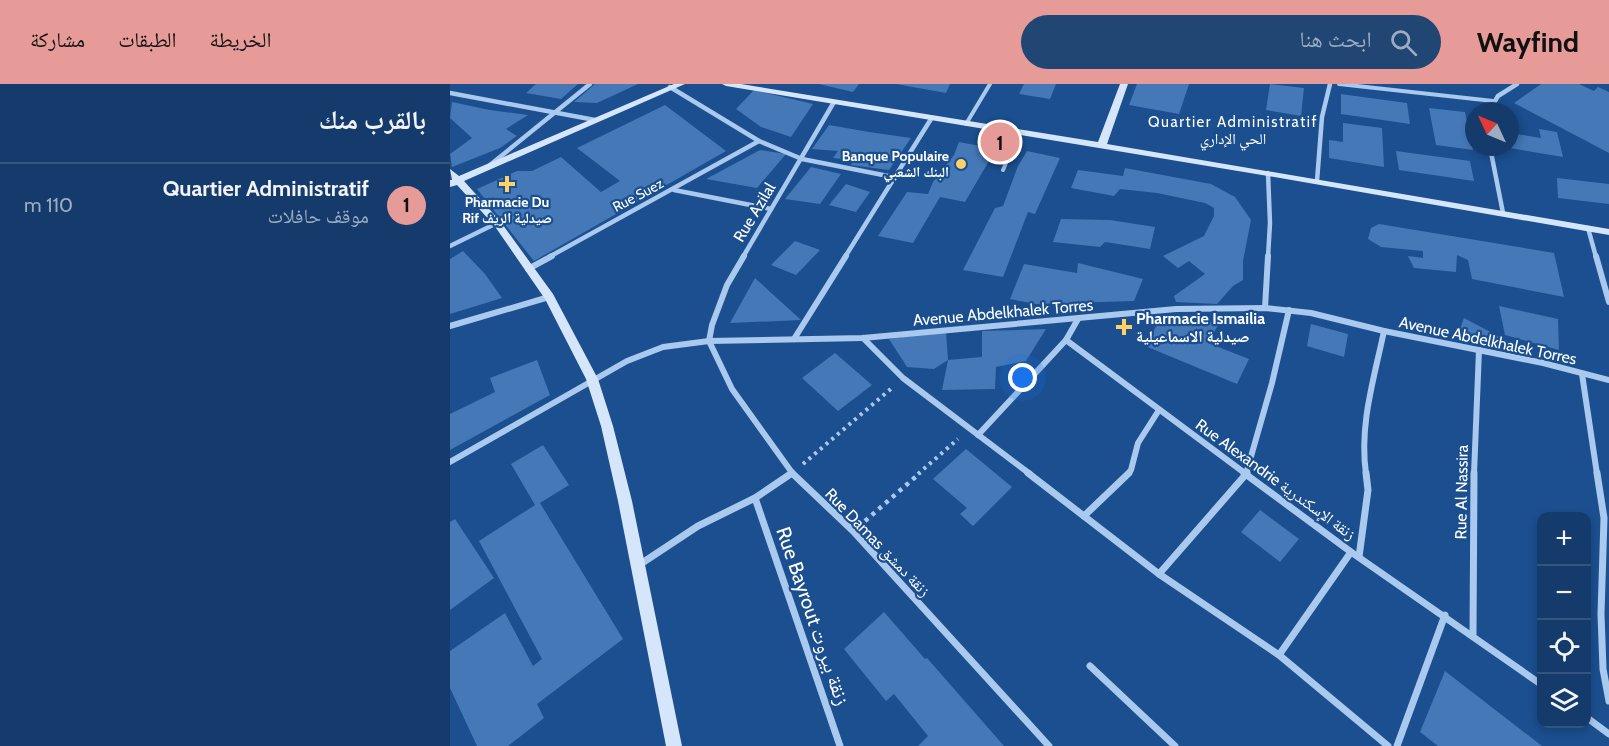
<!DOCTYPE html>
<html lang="ar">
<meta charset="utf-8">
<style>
:root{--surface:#143b6b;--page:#214673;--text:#f1f3f6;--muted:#9dadc1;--line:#33557e;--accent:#e69b98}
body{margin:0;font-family:Cabin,"Noto Naskh Arabic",sans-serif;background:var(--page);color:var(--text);direction:rtl}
.controls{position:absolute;right:18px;bottom:18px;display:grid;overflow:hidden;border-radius:12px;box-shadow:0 3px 9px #0003}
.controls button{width:54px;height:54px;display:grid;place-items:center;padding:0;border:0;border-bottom:2px solid var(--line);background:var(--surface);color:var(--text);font:30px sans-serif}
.compass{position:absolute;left:1015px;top:18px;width:54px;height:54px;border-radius:50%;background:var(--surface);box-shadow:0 3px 9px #0003;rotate:314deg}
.you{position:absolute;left:573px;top:294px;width:21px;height:21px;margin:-15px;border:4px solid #fff;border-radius:50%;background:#1a73e8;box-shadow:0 0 0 9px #1a73e833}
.badge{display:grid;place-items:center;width:39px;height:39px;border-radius:50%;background:var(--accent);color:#111;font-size:20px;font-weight:700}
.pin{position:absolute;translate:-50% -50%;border:3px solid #fff;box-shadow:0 2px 6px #0006}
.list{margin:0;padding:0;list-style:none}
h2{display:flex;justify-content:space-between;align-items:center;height:78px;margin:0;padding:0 24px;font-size:26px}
h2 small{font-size:20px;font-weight:400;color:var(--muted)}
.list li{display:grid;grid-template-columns:39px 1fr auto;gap:18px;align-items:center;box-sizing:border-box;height:84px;padding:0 24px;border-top:2px solid var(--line)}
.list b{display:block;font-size:22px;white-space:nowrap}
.list p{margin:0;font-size:20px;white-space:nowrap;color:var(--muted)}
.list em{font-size:20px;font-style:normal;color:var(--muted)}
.icon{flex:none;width:33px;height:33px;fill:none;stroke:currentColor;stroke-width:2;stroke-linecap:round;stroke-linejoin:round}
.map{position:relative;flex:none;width:1159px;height:662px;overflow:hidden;direction:ltr}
header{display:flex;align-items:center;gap:36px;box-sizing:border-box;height:84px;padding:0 30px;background:var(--accent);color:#111}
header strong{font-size:28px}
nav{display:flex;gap:33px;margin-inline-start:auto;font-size:21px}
.search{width:420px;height:54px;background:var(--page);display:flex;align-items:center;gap:15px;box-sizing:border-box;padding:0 21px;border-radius:33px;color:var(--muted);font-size:22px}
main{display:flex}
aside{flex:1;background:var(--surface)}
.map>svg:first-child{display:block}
</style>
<header>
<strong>Wayfind</strong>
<div class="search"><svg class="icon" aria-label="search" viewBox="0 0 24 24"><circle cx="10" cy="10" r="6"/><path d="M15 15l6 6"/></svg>ابحث هنا</div>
<nav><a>الخريطة</a><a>الطبقات</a><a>مشاركة</a></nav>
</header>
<main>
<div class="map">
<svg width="1159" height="662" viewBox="0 0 1159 662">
<rect width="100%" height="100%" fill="#1b4f8f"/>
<g fill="#4478b7">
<path d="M86,0h42l-17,15 -35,-6z"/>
<path d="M145,0h43l-41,19 -23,-1z"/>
<path d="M369,0h40l-6,8z"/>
<path d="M446,0h54l-4,9z"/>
<path d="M574,0h32l-6,15 -31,-5z"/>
<path d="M687,0h52l-10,30 -50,-9z"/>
<path d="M820,0l34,4 -3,28 -35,-6z"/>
<path d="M1091,0h38l15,7 4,-4 11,5v61l-95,-50z"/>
<path d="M304,6l59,14 -22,33 -30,-10 -25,-18z"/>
<path d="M891,10l66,9 3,21 -69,-10z"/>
<path d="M2,18l38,8 38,5 -22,14 11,7 -17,12 -48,19 -2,-13 22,-16 -22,-20z"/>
<path d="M215,21l61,46 -192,110 -57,-72 40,-18h15l29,-14 40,35 19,-11 -43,-33z"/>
<path d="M979,24l36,4 8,38 -37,-5z"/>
<path d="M893,39l39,5 2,39 -55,-9v-18l14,2z"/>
<path d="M379,41l40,7 42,6 -22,32 -38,-5 2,-5 -20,-2 5,-7 -26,-2z"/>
<path d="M1089,45l18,3 6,25 -53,-9v-15l31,5z"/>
<path d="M509,58l37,7 -31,53 -25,-5 -27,46 -35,-7 29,-44 21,2 5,-12 21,-27z"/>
<path d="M310,66l26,4 -29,34 -51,-9z"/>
<path d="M577,67l33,7 -25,56 -7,-2 -25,65 -40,-7 32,-62 8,-2 15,-40z"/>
<path d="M946,67l74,10 4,20 -75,-11z"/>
<path d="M361,83l30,7 -21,30 -35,-5z"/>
<path d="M675,84l86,16 24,13 16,23 -8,41v19l-10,6 -16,18 -41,-2 -2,-6 31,-22 -16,-13 -11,7 -15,-12 41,-20 10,-20v-8l-9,-5 -48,-10 -37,-4 -6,7 -43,-8 7,-18 45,6z"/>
<path d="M1107,94l52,6v20l-51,-6z"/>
<path d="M396,100l24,8 -14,20 -27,-7z"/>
<path d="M611,135l49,1 45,7 -5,22 -45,-7 -5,5 -47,-5z"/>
<path d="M929,140l175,29 10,44 -92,-18 -4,-19 -11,-5 -1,17 -42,-4 -6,-12 15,2v-7l-42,-4 -13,-8 3,-11z"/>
<path d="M345,157l25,9 -24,25 -25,-10z"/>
<path d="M13,167l22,23 17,24 -52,16v-55z"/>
<path d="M628,179l65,16 -9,22 -98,3 -26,-5 14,-35 53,9z"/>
<path d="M305,194l46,42 -71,3z"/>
<path d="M1049,222l59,13 1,31 -54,-15z"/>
<path d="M713,230l25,10 5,-9 25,10 -10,18 41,16 -12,25 -92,-38z"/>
<path d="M1014,234l51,27 -3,4 -55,-12z"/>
<path d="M861,240l37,10 -4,23 -37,-11z"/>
<path d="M596,245l-20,32 -30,6 -1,22 -53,1 6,-30 34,-3v-26z"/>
<path d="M496,247l2,29 -14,9 -27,-2 -18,-28z"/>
<path d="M385,269l37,32 -34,26 -36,-33z"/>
<path d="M87,276l13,35 -100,55v-36l45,-22 -5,-14z"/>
<path d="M93,361l26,40 -29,18 83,136 -86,65 7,14 -36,28h-31l-27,-58v-37l55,-38 28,53 9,-7 -63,-118 56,-36 -24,-41z"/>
<path d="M516,365l46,38 -39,39 -13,-12 7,-6 -34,-29z"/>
<path d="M810,426l39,29 -19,23 -39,-30z"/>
<path d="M5,435l39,59 -44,32v-88z"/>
<path d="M434,528l41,47 2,-1 77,88h-86l10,-10 -34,-42 -8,7 -42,-52z"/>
<path d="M995,587l97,75h-104l-18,-14z"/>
</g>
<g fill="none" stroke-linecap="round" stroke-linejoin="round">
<g stroke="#a9c9ee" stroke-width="4" stroke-dasharray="3 4.5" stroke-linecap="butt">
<path d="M353,380l90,-77"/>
<path d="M468,390l40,-35"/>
</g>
<path stroke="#a9c9ee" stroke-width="4.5" stroke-dasharray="4 5" stroke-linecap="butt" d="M415,437l55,-48"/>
<g stroke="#a9c9ee" stroke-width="4">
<path d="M889,0l154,17"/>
<path d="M516,40l24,-40"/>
<path d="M553,86l16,-37"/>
</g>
<g stroke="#a9c9ee" stroke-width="4.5">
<path d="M220,3l89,54 43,18 91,18"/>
<path d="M0,9l145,27"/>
<path d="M1039,27l9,-15 19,-12"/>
<path d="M1040,63l13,66"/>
<path d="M40,81l100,-81"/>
<path d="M867,97l5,-64 8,-33"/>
<path d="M224,106l97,19"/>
<path d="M1138,144l8,29"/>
<path d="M0,162l47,-23"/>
<path d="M99,173l210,-116"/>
<path d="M293,173l91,-155"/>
<path d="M395,173l86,-138"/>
<path d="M818,173l2,-34 -2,-50"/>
</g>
<g stroke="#a9c9ee" stroke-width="6">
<path d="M294,172l-17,29 -15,40 -3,16 23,48 61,85"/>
<path d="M1146,172l13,46"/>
<path d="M78,185l24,-13"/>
<path d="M815,224l3,-52"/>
<path d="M0,242l99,-29"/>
<path d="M413,254l40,40 127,96"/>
<path d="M344,255l52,-83"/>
<path d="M616,256l180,134"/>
<path d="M1132,290l15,100"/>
<path d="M528,351l88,-95 12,-21"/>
<path d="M0,378l177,-101 36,-14 46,-6 154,-3 313,-29 89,-1 46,5 73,18 159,32 66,17"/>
<path d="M678,390l3,-4 7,-27 21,-33"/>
<path d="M796,390l26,-91 17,-73"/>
<path d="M916,390c-7,-49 8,-95 18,-143"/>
<path d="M1024,390l5,-124"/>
</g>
<g stroke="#a9c9ee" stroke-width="7">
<path d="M342,389l61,58 196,215"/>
<path d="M578,389l131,101 120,81 109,91"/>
<path d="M794,389l107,79 191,133"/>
<path d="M1147,389l7,45 -3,96 2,55 6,32"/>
<path d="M305,414l85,248"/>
<path d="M634,432l45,-43"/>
<path d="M909,473l9,-67 -2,-17"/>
<path d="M189,481l59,-39 57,-28 37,-25"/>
<path d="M709,490l88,-101"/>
<path d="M1023,551l1,-162"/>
<path d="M829,571l72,-103"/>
<path d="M640,582l85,80"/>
<path d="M1136,633l23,17"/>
<path d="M947,662l48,-131"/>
</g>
<g fill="#d6e6fa" fill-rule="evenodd">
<path d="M224,0h11l-221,97 36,40 53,73 45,85 15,47 19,75 50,245h-16l-48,-245 -17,-75 -15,-47 -41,-80 -51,-74 -37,-40 -7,2v-7h2l-2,-11 9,7z"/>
<path d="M272,0h19l357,58 22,-58h8l-21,60 502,85v6l-341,-59 -542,-90z"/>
</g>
</g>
<g fill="#ffd166" stroke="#1b4f8f" stroke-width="2">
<circle cx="511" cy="80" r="6"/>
<path d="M54 91h6v6h6v6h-6v6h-6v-6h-6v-6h6z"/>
<path d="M671 234h6v6h6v6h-6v6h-6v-6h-6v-6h6z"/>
</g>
<g text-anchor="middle" stroke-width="4.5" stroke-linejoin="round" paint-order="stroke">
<g font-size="14" font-weight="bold" fill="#fff" stroke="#1b4f8f" text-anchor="end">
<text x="499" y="77">Banque Populaire<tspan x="499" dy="16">البنك الشعبي</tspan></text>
<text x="57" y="123" text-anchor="middle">Pharmacie Du<tspan x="57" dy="16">Rif صيدلية الريف</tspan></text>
</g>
<g font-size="14" fill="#fff" stroke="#1b4f8f">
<text transform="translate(188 111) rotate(-28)" y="5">Rue Suez</text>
</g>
<g font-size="15" letter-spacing="1.5" fill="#fff" stroke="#1b4f8f">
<text x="783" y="43">Quartier Administratif<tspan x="783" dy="17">الحي الإداري</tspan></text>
</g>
<g font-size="16" fill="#fff" stroke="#1b4f8f">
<text transform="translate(304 128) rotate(-59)" y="6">Rue Azilal</text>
<text transform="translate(553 228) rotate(-5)" y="6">Avenue Abdelkhalek Torres</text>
<text transform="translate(1038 256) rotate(12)" y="6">Avenue Abdelkhalek Torres</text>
<text transform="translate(826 395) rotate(36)" y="6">Rue Alexandrie زنقة الإسكندرية</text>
<text transform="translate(1011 408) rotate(-89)" y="6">Rue Al Nassira</text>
<text transform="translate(428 458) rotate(46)" y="6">Rue Damas زنقة دمشق</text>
</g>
<g font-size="16" font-weight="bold" fill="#fff" stroke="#1b4f8f" text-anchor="start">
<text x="686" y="240">Pharmacie Ismailia<tspan x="686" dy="18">صيدلية الاسماعيلية</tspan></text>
</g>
<g font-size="20" fill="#fff" stroke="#1b4f8f">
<text transform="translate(363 532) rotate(71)" y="7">Rue Bayrout زنقة بيروت</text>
</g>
</g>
</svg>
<div class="controls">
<button>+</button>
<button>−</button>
<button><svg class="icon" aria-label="locate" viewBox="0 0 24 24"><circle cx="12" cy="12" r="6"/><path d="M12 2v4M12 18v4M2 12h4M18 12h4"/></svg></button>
<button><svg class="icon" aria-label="layers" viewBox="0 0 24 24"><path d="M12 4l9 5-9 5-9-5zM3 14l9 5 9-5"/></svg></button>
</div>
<svg class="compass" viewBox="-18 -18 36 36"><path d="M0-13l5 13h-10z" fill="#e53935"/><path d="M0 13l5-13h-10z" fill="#9dadc1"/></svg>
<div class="you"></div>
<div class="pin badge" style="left:550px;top:58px">1</div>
</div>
<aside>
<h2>بالقرب منك<small></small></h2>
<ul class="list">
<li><span class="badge">1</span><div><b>Quartier Administratif</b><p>موقف حافلات</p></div><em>110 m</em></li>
</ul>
</aside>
</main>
